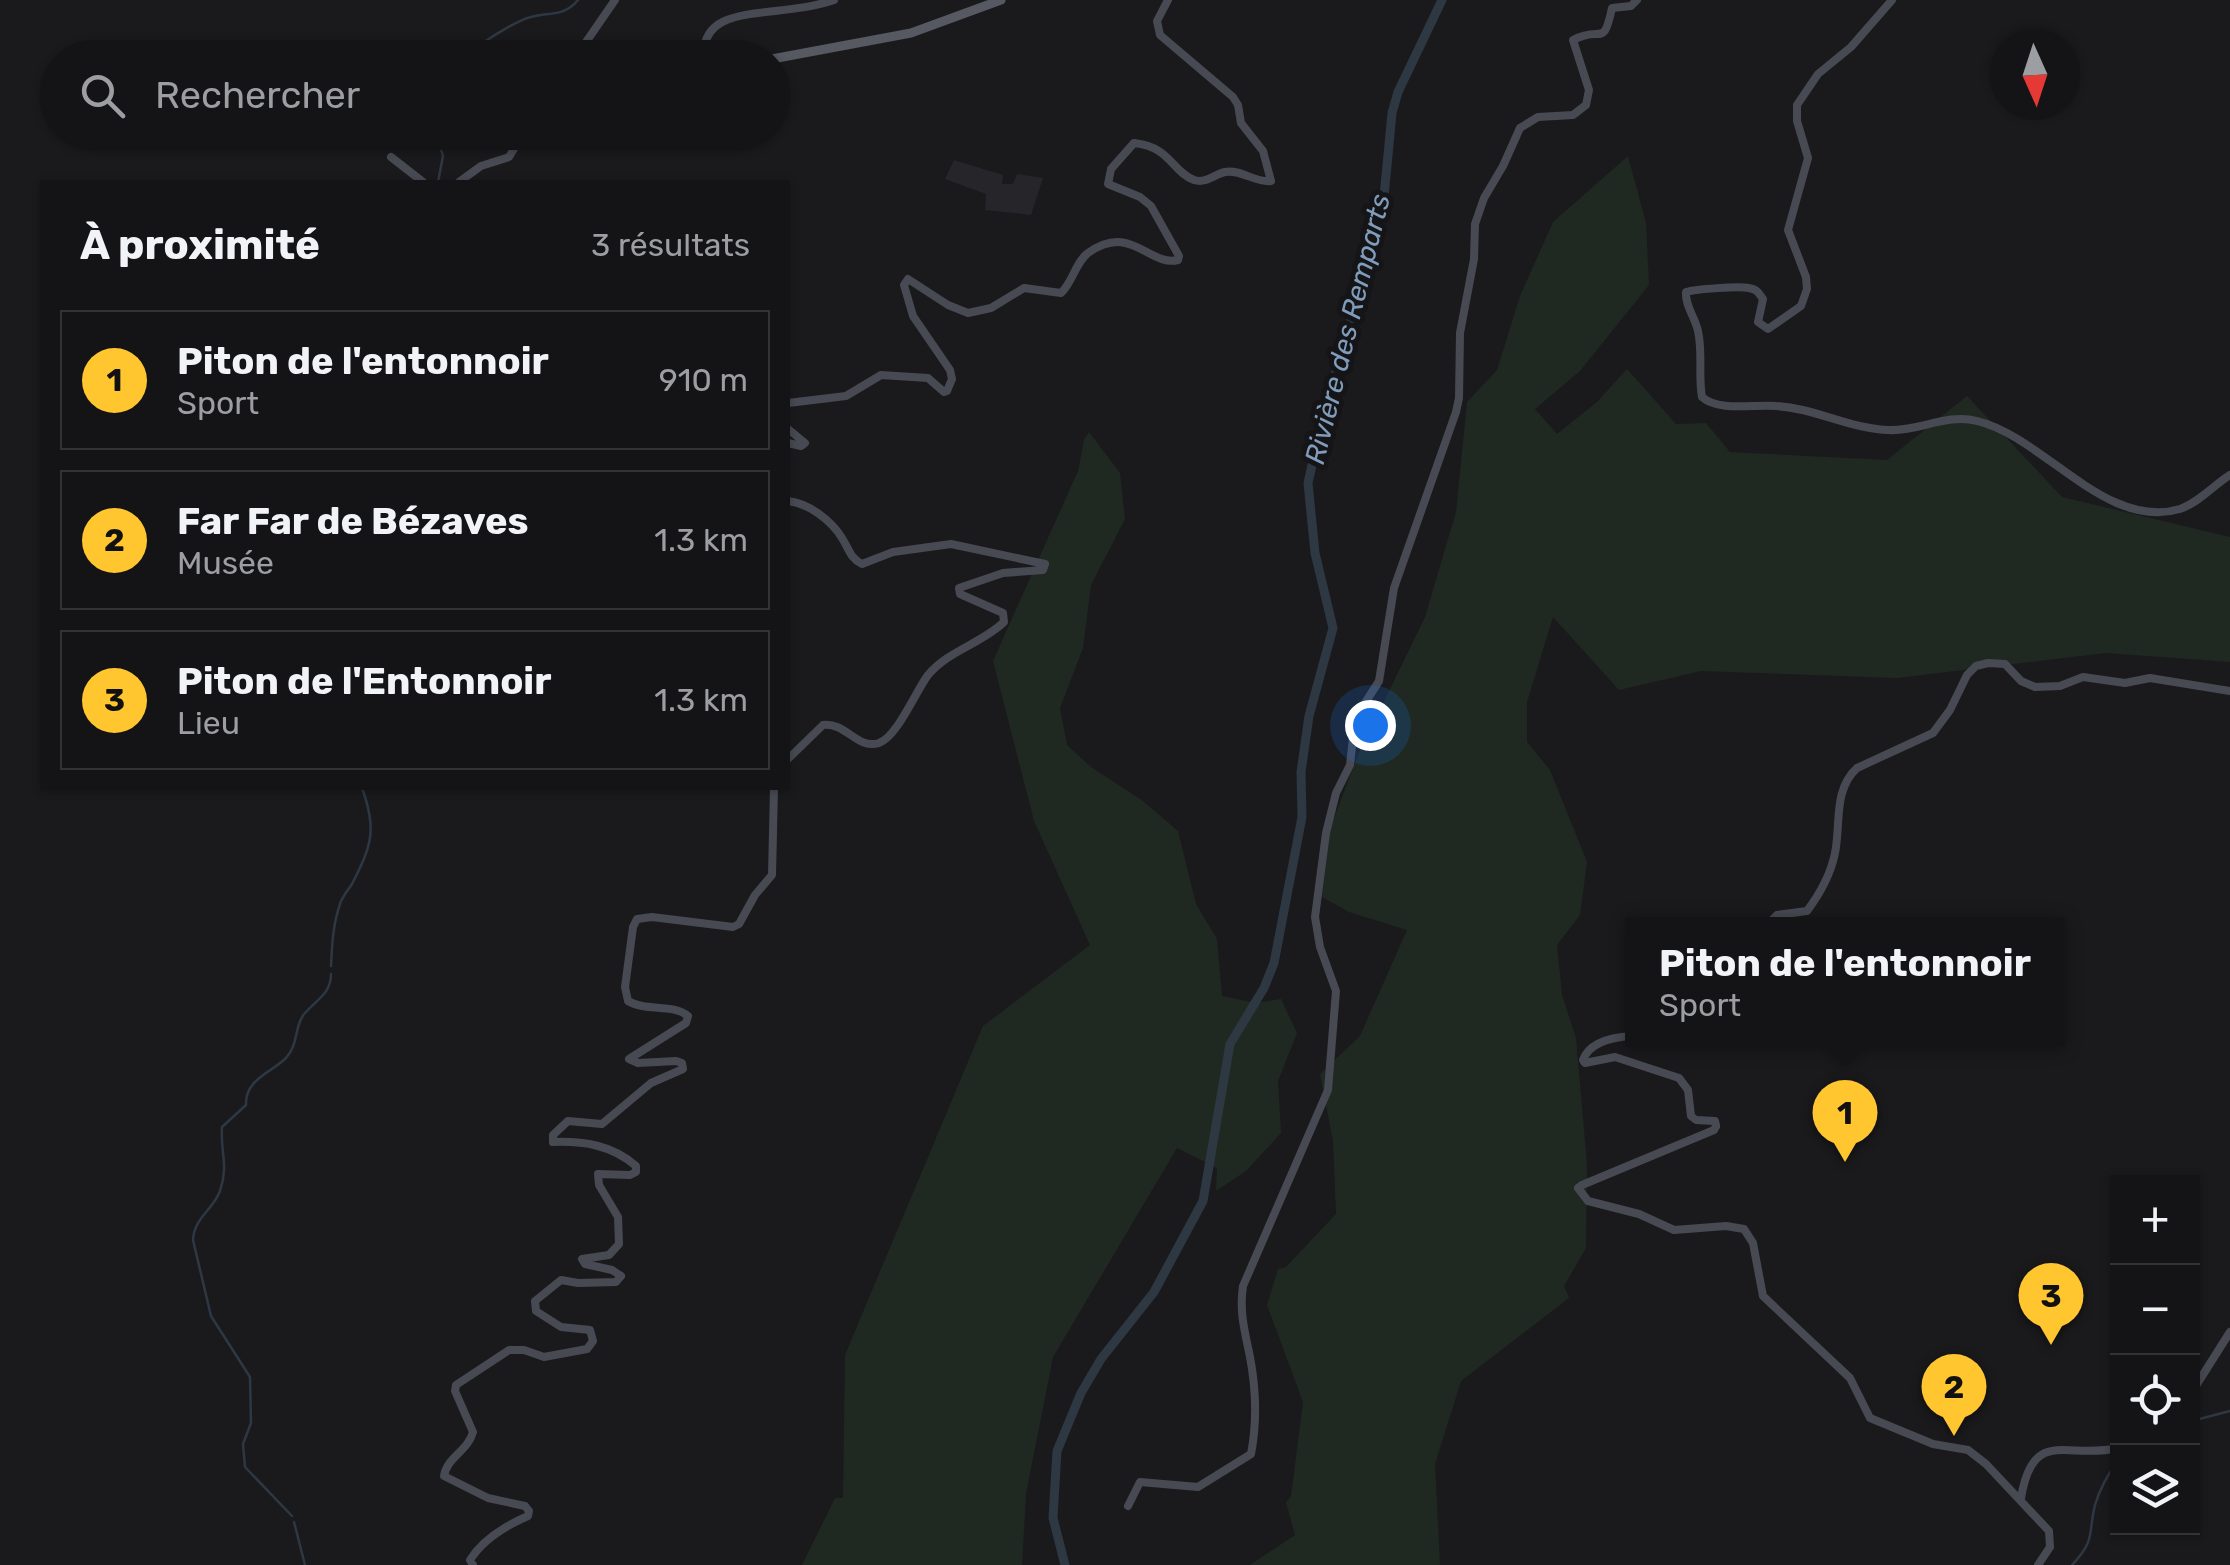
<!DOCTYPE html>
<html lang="fr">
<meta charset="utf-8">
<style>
:root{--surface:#141416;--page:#212123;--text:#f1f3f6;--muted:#9d9ea1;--line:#333335;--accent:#ffc630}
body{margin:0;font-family:Rubik,sans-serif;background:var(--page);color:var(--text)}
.controls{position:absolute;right:30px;bottom:30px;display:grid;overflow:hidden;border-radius:0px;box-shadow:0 2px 8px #0004}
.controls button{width:90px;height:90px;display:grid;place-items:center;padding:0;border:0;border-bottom:2px solid var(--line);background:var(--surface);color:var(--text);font:50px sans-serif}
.compass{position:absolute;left:1990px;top:30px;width:90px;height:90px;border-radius:50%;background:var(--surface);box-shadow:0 2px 8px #0004;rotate:177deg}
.you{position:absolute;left:1370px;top:725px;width:35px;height:35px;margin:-25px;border:8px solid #fff;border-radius:50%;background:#1a73e8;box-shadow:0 0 0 15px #1a73e833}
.badge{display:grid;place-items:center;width:65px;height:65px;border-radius:50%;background:var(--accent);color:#111;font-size:32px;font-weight:700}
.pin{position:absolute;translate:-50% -82px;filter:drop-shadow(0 2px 5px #0008)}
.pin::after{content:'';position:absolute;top:52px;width:35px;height:30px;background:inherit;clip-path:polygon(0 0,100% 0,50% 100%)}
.popup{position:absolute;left:1625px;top:917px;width:440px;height:130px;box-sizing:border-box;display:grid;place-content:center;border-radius:0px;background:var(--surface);filter:drop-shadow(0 2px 8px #0005);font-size:32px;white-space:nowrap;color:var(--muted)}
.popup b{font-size:38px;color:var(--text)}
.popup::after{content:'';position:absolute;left:50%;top:100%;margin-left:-20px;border:20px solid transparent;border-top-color:var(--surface)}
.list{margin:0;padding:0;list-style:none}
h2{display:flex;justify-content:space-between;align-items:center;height:130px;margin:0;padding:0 40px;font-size:42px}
h2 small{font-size:32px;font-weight:400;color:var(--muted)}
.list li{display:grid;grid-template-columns:65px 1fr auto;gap:30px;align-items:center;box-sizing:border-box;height:140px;margin:0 20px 20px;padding:0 20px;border:2px solid var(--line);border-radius:0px}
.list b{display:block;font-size:38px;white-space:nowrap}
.list p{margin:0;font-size:32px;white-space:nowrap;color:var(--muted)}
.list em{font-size:32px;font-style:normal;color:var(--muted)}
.icon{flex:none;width:55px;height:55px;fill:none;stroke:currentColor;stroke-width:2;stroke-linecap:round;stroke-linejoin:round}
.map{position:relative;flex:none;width:2230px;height:1565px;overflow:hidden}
.search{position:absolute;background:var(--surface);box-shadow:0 2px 8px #0004;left:40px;top:40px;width:750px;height:110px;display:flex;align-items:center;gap:25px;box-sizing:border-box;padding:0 35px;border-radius:55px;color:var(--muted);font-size:38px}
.panel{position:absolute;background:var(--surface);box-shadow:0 2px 8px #0004;left:40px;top:180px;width:750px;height:610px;border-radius:0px}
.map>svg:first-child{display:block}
</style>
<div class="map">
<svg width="2230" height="1565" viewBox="0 0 2230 1565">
<rect width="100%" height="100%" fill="#1a1a1d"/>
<path fill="#26262a" d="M954,160l49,15 -1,9h11l4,-10 26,4 -12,37 -46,-5 1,-16 -41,-15z"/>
<g fill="#1f2921">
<path d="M1628,156l18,67 3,62 -69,86 -45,38 22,25 40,-32 30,-33 49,55 30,-1 24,29 157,8 80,-64 95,101 168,40v125l-124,-9 -209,25 -196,-7 -82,19 -66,-73 -26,85v40l23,28 37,92 -7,53 -23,30 5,50 14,43 11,126 -1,84 -22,38 5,12 -108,83 -26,83 5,101h-190l45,-30 -9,-33 5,-6 12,-94 -36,-97 11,-36 8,-2 50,-53 -3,-73 -13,-67 40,-38 47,-106 -58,-18 -27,-15 8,-68 28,-74 67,-138 31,-105 11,-110 30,-32 23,-74 33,-74z"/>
<path d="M1089,432l31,41 5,46 -34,66 -8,63 -23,60 7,37 24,22 52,34 35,30 18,73 21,35 5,57 35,7 24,-4 16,34 -19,48 3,52 -35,38 -30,20 1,-23 -40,-20 -124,209 -27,137 -4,71h-220l33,-67h8l2,-143 138,-329 107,-81 -56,-124 -41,-160 85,-190 6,-31z"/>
</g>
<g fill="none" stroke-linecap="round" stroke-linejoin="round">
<g stroke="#2e3843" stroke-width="2.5">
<path d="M480,58l-1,-12c10,-8 39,-26 52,-29 19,-5 33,0 47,-17"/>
<path d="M438,182l5,-26 -3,-10 8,-14"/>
<path d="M331,966c1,-21 2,-42 9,-62 2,-7 8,-14 12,-20 20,-39 25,-55 10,-96"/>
<path d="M2192,1421l38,-10"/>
<path d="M292,1516l-47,-49 -2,-23 8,-21 -1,-46 -39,-61 -18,-76c1,-22 20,-30 27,-49 9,-27 0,-39 2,-64l24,-22c-1,-26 25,-32 40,-47 13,-14 8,-33 19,-45 11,-13 26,-19 26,-39"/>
<path d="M294,1522l11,43"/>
<path d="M2072,1565c24,-25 16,-32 23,-60 4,-14 13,-32 23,-43"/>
</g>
<path stroke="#2e3843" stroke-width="9" d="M1065,1565l-12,-47 4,-67 24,-58 20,-34 53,-67 49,-91 27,-157 34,-56 10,-25 28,-146 -1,-45 8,-56 24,-88 -18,-75 -7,-70 13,-58 62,-218 9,-94 6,-21 44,-92"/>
<g stroke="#484a53" stroke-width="8">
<path d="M1892,0l-41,47 -33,27 -21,31v16l11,37 -20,72 18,47 1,12 -6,17 -33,23 -10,-7 5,-23c-5,-7 -5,-9 -14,-11 -11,-2 -53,1 -63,4 -1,14 9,25 12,39 5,22 0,44 4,66 17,15 52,7 74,9 38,2 72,22 111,24 31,2 59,-17 90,-9 67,16 129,110 203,88 18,-6 34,-24 50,-34"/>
<path d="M575,58l40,-58"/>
<path d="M704,58c-4,-58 73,-38 130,-58"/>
<path d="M391,157l32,25"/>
<path d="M459,182l22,-16 28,-9 15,-25"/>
<path d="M788,403l58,-7 35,-21 47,3 16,14 3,-1 5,-12 -2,-9 -37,-54 -9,-31 4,-6 40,26 20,8 23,-5 33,-20 37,5c12,-11 14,-30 27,-40 43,-31 61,14 90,7l1,-4 -28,-50 -11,-9 -32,-13 3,-15 23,-26c37,4 37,28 60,37 12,4 21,-6 31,-8 16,-3 30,11 46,9l-8,-30 -22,-28 -3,-18 -5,-8 -73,-62 -3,-14 11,-21"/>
<path d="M788,429l17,14 -4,3 -13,-3"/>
<path d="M788,501c20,2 43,19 54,37 7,11 8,20 20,26l31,-12 58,-8 94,20 -2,6 -40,3 -44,15 1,6 43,19 1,9c-23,22 -55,28 -76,53 -12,16 -31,62 -49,68 -22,7 -33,-21 -56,-18l-35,34"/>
<path d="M1768,924l9,-9 30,-4c12,-16 24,-38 28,-58 6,-29 -2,-63 22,-85l76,-35 17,-23 17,-35 9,-9 12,-3 17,1 16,17 14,6 25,-1 23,-9 42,6 25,-5 80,13"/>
<path d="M1632,1036c-18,1 -42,5 -49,24l2,3 30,-6 64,21 9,12 3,26 5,4 19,1 1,5"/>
<path d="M1716,1126l-2,4 -132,55 -4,3 10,13 51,13 35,16 52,-4 18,3 9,14 10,53 87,82 20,40 63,26 35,6 18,14 63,67 1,16 -12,18"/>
<path d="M621,1276l-9,-6 -27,-6 -3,-5 27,-4 10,-11 -1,-27 -19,-32 -1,-11 32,1 6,-3v-6c-24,-21 -52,-25 -83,-24v-7l15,-14 34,3 49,-41 32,-14 -1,-6 -6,-2 -38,2 -9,-4 57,-36 2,-7c-15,-13 -42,-4 -60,-15l-3,-14 8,-60 4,-8 15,-2 81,10 6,-3 16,-29 17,-20 2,-87"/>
<path d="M2192,1392l38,-60"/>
<path d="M2021,1498c12,-72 46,-38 97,-50"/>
<path d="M1128,1506l12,-24 58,5 53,-33c6,-31 5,-65 -1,-97 -5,-25 -11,-45 -7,-71l85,-196 8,-99 -16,-44 -5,-30 11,-84 10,-40 14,-28 5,-46 24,-38 15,-93 62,-176 3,-14 1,-65 14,-74 1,-35 9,-26 19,-32 17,-38 18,-11 35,-2 13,-10 3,-15 -16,-50c29,-16 30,10 39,-32l19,-2 6,-6"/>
<path d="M473,1565l-3,-5c13,-21 35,-34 58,-44l1,-5 -4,-5 -37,-8 -44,-22c3,-19 24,-25 29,-44l-18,-41 1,-6 53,-35h15l20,7 43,-8 6,-8 -3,-11 -29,-3 -25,-16 -1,-10 26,-21 17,3 38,-1 5,-6"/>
</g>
<path stroke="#565862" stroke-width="9" d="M772,59l139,-26 90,-33"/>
</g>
<g text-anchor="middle" stroke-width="10" stroke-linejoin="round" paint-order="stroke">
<g font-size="28" font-style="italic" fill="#809cbb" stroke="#151518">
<text transform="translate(1347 329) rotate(-76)" y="10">Rivière des Remparts</text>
</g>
</g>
</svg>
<div class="controls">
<button>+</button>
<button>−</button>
<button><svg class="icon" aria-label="locate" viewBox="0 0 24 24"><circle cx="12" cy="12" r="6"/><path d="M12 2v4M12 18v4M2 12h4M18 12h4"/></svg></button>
<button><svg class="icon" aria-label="layers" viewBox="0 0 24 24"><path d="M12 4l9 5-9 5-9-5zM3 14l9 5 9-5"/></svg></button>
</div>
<svg class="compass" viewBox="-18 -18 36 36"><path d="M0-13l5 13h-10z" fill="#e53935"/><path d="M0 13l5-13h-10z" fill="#9d9ea1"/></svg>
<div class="you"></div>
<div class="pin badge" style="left:1845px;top:1162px">1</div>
<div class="popup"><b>Piton de l'entonnoir</b>Sport</div>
<div class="pin badge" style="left:1954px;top:1436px">2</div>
<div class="pin badge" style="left:2051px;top:1345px">3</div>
<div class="search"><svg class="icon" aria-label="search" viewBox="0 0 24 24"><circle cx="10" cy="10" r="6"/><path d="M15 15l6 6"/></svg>Rechercher</div>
<section class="panel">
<h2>À proximité<small>3 résultats</small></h2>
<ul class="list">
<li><span class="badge">1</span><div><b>Piton de l'entonnoir</b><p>Sport</p></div><em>910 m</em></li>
<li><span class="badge">2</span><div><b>Far Far de Bézaves</b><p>Musée</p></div><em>1.3 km</em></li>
<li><span class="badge">3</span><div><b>Piton de l'Entonnoir</b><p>Lieu</p></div><em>1.3 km</em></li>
</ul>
</section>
</div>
